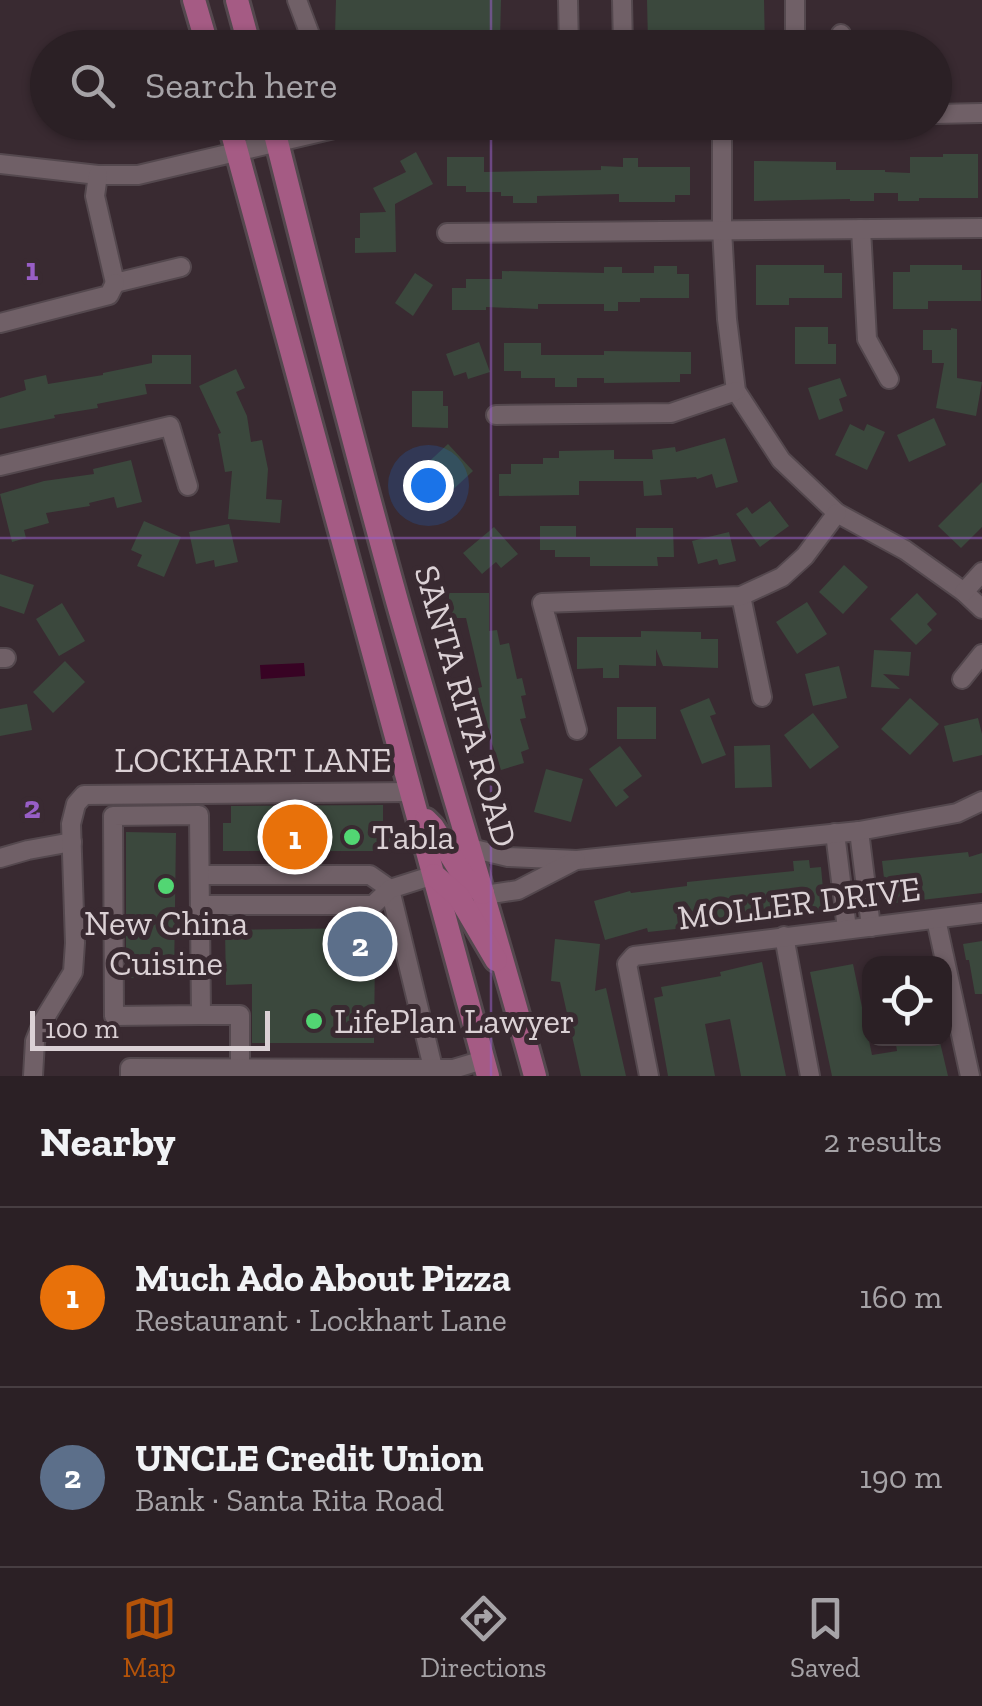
<!DOCTYPE html>
<meta charset="utf-8">
<style>
:root{--surface:#2b2025;--page:#33282d;--text:#f1f3f6;--muted:#a6a3a7;--line:#473e42;--accent:#b45309}
body{margin:0;font-family:"Zilla Slab",serif;background:var(--page);color:var(--text)}
.controls{position:absolute;right:30px;bottom:30px;display:grid;overflow:hidden;border-radius:20px;box-shadow:0 2px 8px #0004}
.controls button{width:90px;height:90px;display:grid;place-items:center;padding:0;border:0;border-bottom:2px solid var(--line);background:var(--surface);color:var(--text);font:50px sans-serif}
.scale{position:absolute;left:30px;bottom:25px;width:240px;box-sizing:border-box;padding-left:10px;border:5px solid #dbd1d5;border-top:0;font-size:28px;line-height:35px;white-space:nowrap;color:#dbd1d5;-webkit-text-stroke:8px #392a31;paint-order:stroke}
.you{position:absolute;left:428px;top:485px;width:35px;height:35px;margin:-25px;border:8px solid #fff;border-radius:50%;background:#1a73e8;box-shadow:0 0 0 15px #1a73e833}
.badge{display:grid;place-items:center;width:65px;height:65px;border-radius:50%;background:var(--accent);color:#fff;font-size:32px;font-weight:700}
.pin{position:absolute;translate:-50% -50%;border:5px solid #fff;box-shadow:0 2px 10px #0006}
.list{margin:0;padding:0;list-style:none}
h2{display:flex;justify-content:space-between;align-items:center;height:130px;margin:0;padding:0 40px;font-size:42px}
h2 small{font-size:32px;font-weight:400;color:var(--muted)}
.list li{display:grid;grid-template-columns:65px 1fr auto;gap:30px;align-items:center;box-sizing:border-box;height:180px;padding:0 40px;border-top:2px solid var(--line)}
.list b{display:block;font-size:38px;white-space:nowrap}
.list p{margin:0;font-size:32px;white-space:nowrap;color:var(--muted)}
.list em{font-size:32px;font-style:normal;color:var(--muted)}
.icon{flex:none;width:55px;height:55px;fill:none;stroke:currentColor;stroke-width:2;stroke-linecap:round;stroke-linejoin:round}
.map{position:relative;flex:none;width:982px;height:1076px;overflow:hidden}
.search{position:absolute;background:var(--surface);box-shadow:0 2px 8px #0004;left:30px;right:30px;top:30px;height:110px;display:flex;align-items:center;gap:25px;box-sizing:border-box;padding:0 35px;border-radius:55px;color:var(--muted);font-size:38px}
.sheet{height:490px;background:var(--surface)}
nav{display:flex;justify-content:space-around;align-items:center;box-sizing:border-box;height:140px;border-top:2px solid var(--line);background:var(--surface);font-size:28px;color:var(--muted)}
nav a{display:grid;justify-items:center;gap:5px}
nav .on{color:var(--accent)}
.map>svg:first-child{display:block}
</style>
<div class="map">
<svg width="982" height="1076" viewBox="0 0 982 1076">
<rect width="100%" height="100%" fill="#392a31"/>
<path fill="#380324" d="M304,663l1,13 -44,3 -1,-14z"/>
<g fill="#3b483d">
<path d="M336,0h165l-1,39 -165,-4z"/>
<path d="M647,0h117l1,48h-49v-6l-68,1z"/>
<path d="M416,152l17,32 -38,20 1,48 -41,1v-15h5v-25l26,-1 -13,-24 33,-16 -6,-11z"/>
<path d="M943,154h35v44h-59v3h-21v-8h-24v8h-24v-2l-96,2v-40l82,1v8h49v2l25,1v-16h33z"/>
<path d="M447,157h37v15l117,-2v-4l22,1v-9h15v9h52v28h-15v7h-56v-8l-82,2v7h-24v-7h-12v-4h-35v-6h-19z"/>
<path d="M756,265h68v8h18v25h-53v7h-33z"/>
<path d="M910,265h52v5h19v31h-53v8h-35v-37h17z"/>
<path d="M654,266h23v8h12v24h-49v4h-22v9h-14v-7h-66v5l-52,-2v3h-34v-22h14v-9h36v-8l102,2v-6h18v6h32z"/>
<path d="M415,273l18,12 -20,31 -18,-13z"/>
<path d="M795,327h33v17h8v20h-41z"/>
<path d="M951,328l6,1v49l25,4 -6,34 -40,-8 8,-45h-12v-13h-9v-20h28z"/>
<path d="M479,342l11,30 -22,7 -2,-7 -12,4 -8,-22z"/>
<path d="M504,343h37v12h63v-4l87,1v22h-11v8l-76,1v-5h-27v9h-22v-9h-34v-7h-17z"/>
<path d="M152,355h39v29h-46l2,10 -50,10 1,4 -44,7 1,3 -55,11v-31l26,-8 -2,-10 22,-5 2,9 55,-9v-2l49,-10z"/>
<path d="M236,369l9,19 -9,4 11,24 4,26 11,-2 6,29 -2,30 16,1 -2,23 -52,-4 4,-48 -7,1 -7,-38 3,-1 -22,-47z"/>
<path d="M840,378l7,18 -8,3 4,12 -24,9 -11,-32z"/>
<path d="M412,391h31v15h5v22l-36,-1z"/>
<path d="M934,418l12,27 -37,17 -12,-27z"/>
<path d="M850,424l14,7 3,-7 18,8 -18,38 -32,-15z"/>
<path d="M725,438l13,44 -22,6 -4,-14 -15,5 -1,-2 -36,3 2,15 -18,1 -1,-15h-64v14l-80,1v-22h12v-10h32v-6h16v-7l55,-1v9h39l-1,-9 23,-3 1,5z"/>
<path d="M448,444l25,27 -27,25 -25,-27z"/>
<path d="M131,460l11,42 -25,6 -3,-11 -25,6 1,3 -44,7 3,10 -25,7 2,8 -14,4 -12,-48 44,-13 50,-7 -1,-5z"/>
<path d="M982,482v45l-21,21 -23,-22z"/>
<path d="M770,501l19,25 -29,21 -24,-33 11,-7 5,7z"/>
<path d="M144,521l37,16 -17,40 -27,-11 5,-11 -11,-5z"/>
<path d="M229,524l9,38 -23,5 -1,-7 -18,4 -7,-32z"/>
<path d="M540,526h36v11h60v-9h37l1,29h-17l1,9h-68v-9h-35v-7h-15z"/>
<path d="M494,527l24,27 -17,14 -5,-6 -14,12 -19,-21z"/>
<path d="M729,532l7,29 -17,4 -2,-6 -19,5 -6,-23z"/>
<path d="M844,565l24,22 -25,27 -24,-22z"/>
<path d="M0,574l34,11 -10,29 -24,-8z"/>
<path d="M449,593h40v38l8,-1 3,15 9,-2 8,36 5,-1 4,17 -5,1 5,22 -6,1 9,30 -8,3 3,11 -23,7 -15,-44 -8,-38 4,-1 -16,-69h-17z"/>
<path d="M917,593l20,21 -10,10 5,6 -16,15 -26,-26z"/>
<path d="M807,602l20,32 -30,20 -21,-32z"/>
<path d="M62,603l23,38 -26,15 -23,-37z"/>
<path d="M641,631l60,1v7h17v29l-55,-2 -7,-17v17l-37,-1v13h-16v-10l-26,1v-32h64z"/>
<path d="M874,650l37,2 -2,24 -26,-2 17,15 -29,-2z"/>
<path d="M65,661l20,21 -32,31 -20,-21z"/>
<path d="M839,666l8,32 -34,8 -8,-32z"/>
<path d="M709,698l7,16 -6,2 16,39 -24,9 -22,-54z"/>
<path d="M910,698l29,26 -29,31 -29,-26z"/>
<path d="M27,704l5,26 -32,6v-27z"/>
<rect x="617" y="707" width="39" height="32"/>
<path d="M813,713l26,34 -29,22 -26,-34z"/>
<path d="M978,718l4,16v21l-29,7 -9,-36z"/>
<path d="M770,745l2,42 -37,1 -1,-42z"/>
<path d="M620,746l22,30 -19,14 6,7 -13,10 -27,-38z"/>
<path d="M546,769l37,10 -12,43 -37,-10z"/>
<path d="M383,805v16h8v30h-168v-28h8v-17z"/>
<path d="M126,832l50,1 -2,145h-48z"/>
<path d="M968,852l1,5 13,-4v40l-95,11 -5,-43z"/>
<path d="M809,860l1,8 11,-1 4,44 -125,11 -15,2v4l-37,4 -1,-4 -42,12 -11,-39 36,-10 1,2 56,-7v-4l107,-11 -1,-10z"/>
<path d="M367,928v24h8l-1,91h-122v-59l-26,1 -1,-55z"/>
<path d="M555,939l45,5 -5,47 11,-3 20,88h-45l-21,-94 -9,-1z"/>
<path d="M982,941v53h-7l-6,-34h-3l-3,-16z"/>
<path d="M762,962l24,114h-45l-11,-57 -25,5 10,52h-47l-14,-78 9,-2 -2,-9 60,-11 -1,-4z"/>
<path d="M853,964l19,91 25,-4 -2,-13h44l9,38h-116l-22,-104z"/>
</g>
<g fill="none" stroke-linecap="round" stroke-linejoin="round">
<defs>
<g id="minor">
<path d="M297,0l18,48"/>
<path d="M568,0l1,48"/>
<path d="M622,0l1,48"/>
<path d="M795,0v48"/>
<path d="M841,34l1,14"/>
<path d="M934,114l48,-1"/>
<path d="M722,122v107l5,90 9,72 45,69 56,53 68,37 59,42 18,17"/>
<path d="M0,164l98,11h40l226,-53"/>
<path d="M98,175l-3,21 20,87 66,-16"/>
<path d="M861,229l6,110 22,40"/>
<path d="M447,233l535,-5"/>
<path d="M0,323l109,-28 6,-12"/>
<path d="M496,415l175,-2 65,-22"/>
<path d="M0,466l170,-40 18,60"/>
<path d="M964,592l18,-20"/>
<path d="M741,596l21,101"/>
<path d="M0,658h6"/>
<path d="M962,679l20,-25"/>
<path d="M577,730l-35,-127 199,-7 41,-19 23,-21 32,-43"/>
<path d="M859,831l12,96"/>
<path d="M835,833l12,96"/>
<path d="M470,848l38,9 69,3 282,-29 98,-18 25,-12"/>
<path d="M0,858l28,-8 44,-8"/>
<path d="M200,875h170l20,14 45,187"/>
<path d="M485,895l33,-5 58,-30"/>
<path d="M200,905h173l17,-16 44,-14"/>
<path d="M936,919l34,157"/>
<path d="M784,936l26,140"/>
<path d="M201,1015l-87,1 -1,-200 86,-1 2,200h39v54"/>
<path d="M33,1076l2,-35 8,-20 30,-49 2,-29 -4,-119 5,-20 8,-9 326,-3"/>
<path d="M130,1076v-8l323,1 30,-9"/>
<path d="M649,1076l-22,-112 7,-8 348,-43"/>
</g>
<g id="major">
<path d="M194,0l14,48"/>
<path d="M237,0l13,48"/>
<path d="M229,122l259,954"/>
<path d="M272,122c40,160 81,320 125,479 45,159 95,316 138,475"/>
<path d="M426,820l7,7 31,50 19,16"/>
<path d="M434,875l25,22 37,63"/>
</g>
</defs>
<use href="#minor" stroke="#54484e" stroke-width="22"/>
<use href="#major" stroke="#54484e" stroke-width="28"/>
<use href="#minor" stroke="#706067" stroke-width="18"/>
<use href="#major" stroke="#a55b84" stroke-width="22"/>
</g>
<path fill="none" stroke="#985ec6" stroke-width="2.5" stroke-opacity="0.55" d="M491,0v48M491,122v954M0,538h982"/>
<g fill="#52d673" stroke="#392a31" stroke-width="4">
<circle cx="352" cy="837" r="10"/>
<circle cx="166" cy="886" r="10"/>
<circle cx="314" cy="1021" r="10"/>
</g>
<g text-anchor="middle" stroke-width="10" stroke-linejoin="round" paint-order="stroke">
<g font-size="35" fill="#dbd1d5" stroke="#392a31">
<text transform="translate(466 706) rotate(74)" y="12">SANTA RITA ROAD</text>
<text x="253" y="772">LOCKHART LANE</text>
<text transform="translate(799 903) rotate(-7)" y="12">MOLLER DRIVE</text>
</g>
<g font-size="35" fill="#dbd1d5" stroke="#392a31" text-anchor="start">
<text x="372" y="849">Tabla</text>
<text x="166" y="935" text-anchor="middle">New China<tspan x="166" dy="40">Cuisine</tspan></text>
<text x="334" y="1033">LifePlan Lawyer</text>
</g>
</g>
<g font-size="32" text-anchor="middle" font-weight="bold" fill="#985ec6" stroke="#392a31" stroke-width="10" stroke-linejoin="round" paint-order="stroke">
<text x="32" y="280">1</text>
<text x="32" y="818">2</text>
</g>
</svg>
<div class="controls">
<button><svg class="icon" aria-label="locate" viewBox="0 0 24 24"><circle cx="12" cy="12" r="6"/><path d="M12 2v4M12 18v4M2 12h4M18 12h4"/></svg></button>
</div>
<div class="scale">100 m</div>
<div class="you"></div>
<div class="pin badge" style="left:295px;top:837px;background:#e8710a">1</div>
<div class="pin badge" style="left:360px;top:944px;background:#5c6f8a">2</div>
<div class="search"><svg class="icon" aria-label="search" viewBox="0 0 24 24"><circle cx="10" cy="10" r="6"/><path d="M15 15l6 6"/></svg>Search here</div>
</div>
<section class="sheet">
<h2>Nearby<small>2 results</small></h2>
<ul class="list">
<li><span class="badge" style="background:#e8710a">1</span><div><b>Much Ado About Pizza</b><p>Restaurant · Lockhart Lane</p></div><em>160 m</em></li>
<li><span class="badge" style="background:#5c6f8a">2</span><div><b>UNCLE Credit Union</b><p>Bank · Santa Rita Road</p></div><em>190 m</em></li>
</ul>
</section>
<nav>
<a class="on"><svg class="icon" aria-label="map" viewBox="0 0 24 24"><path d="M3 6l6-2 6 2 6-2v14l-6 2-6-2-6 2zM9 4v14M15 6v14"/></svg>Map</a>
<a><svg class="icon" aria-label="directions" viewBox="0 0 24 24"><path d="M12 3l9 9-9 9-9-9zM9 14v-3h6M13 9l2 2-2 2"/></svg>Directions</a>
<a><svg class="icon" aria-label="saved" viewBox="0 0 24 24"><path d="M7 4h10v16l-5-4-5 4z"/></svg>Saved</a>
</nav>
